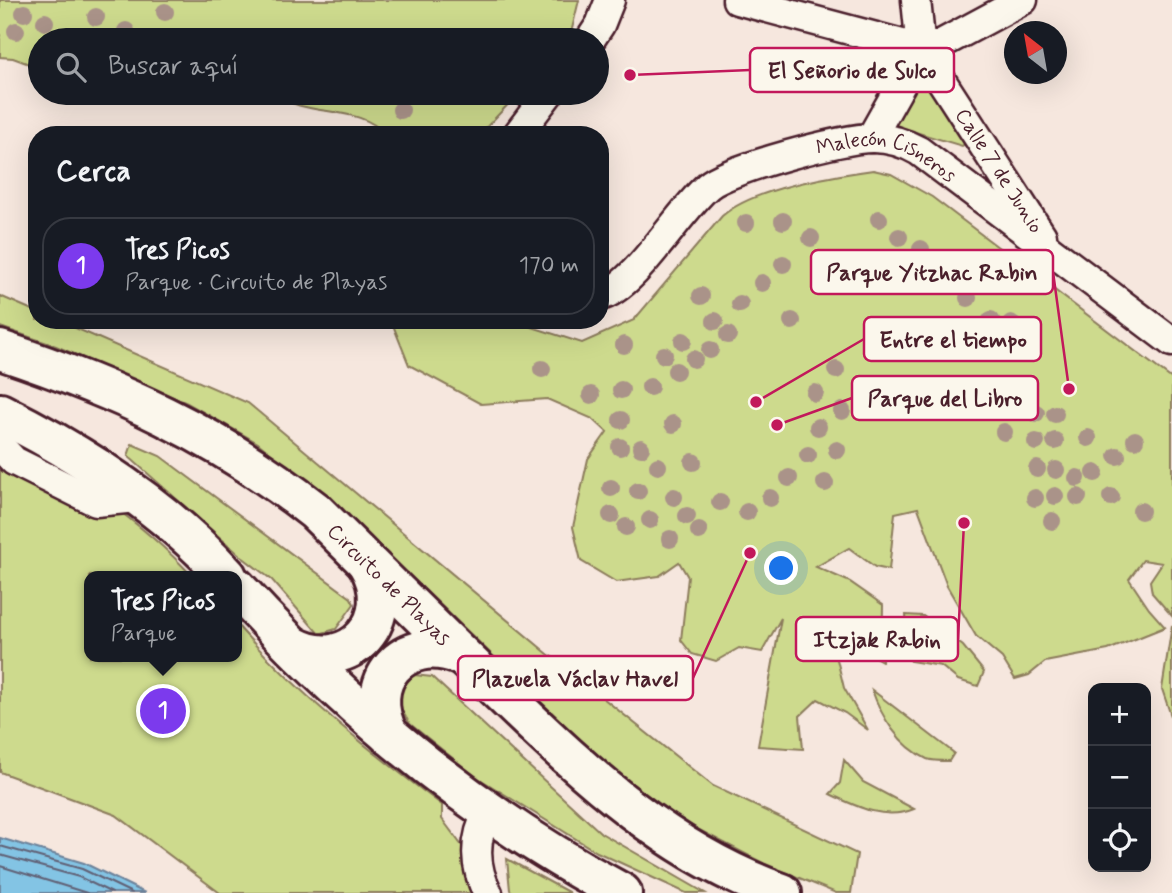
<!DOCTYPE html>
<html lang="es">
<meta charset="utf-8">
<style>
:root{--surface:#171b24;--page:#242831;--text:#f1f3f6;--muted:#9ea1a6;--line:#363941;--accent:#7c3aed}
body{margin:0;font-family:Mynerve,sans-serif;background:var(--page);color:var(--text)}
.controls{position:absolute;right:21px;bottom:21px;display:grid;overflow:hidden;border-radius:14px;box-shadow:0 7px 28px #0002}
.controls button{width:63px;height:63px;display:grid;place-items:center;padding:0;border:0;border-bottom:2px solid var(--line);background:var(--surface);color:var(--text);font:35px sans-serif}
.compass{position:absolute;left:1004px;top:21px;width:63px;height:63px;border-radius:50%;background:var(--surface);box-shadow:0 7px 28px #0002;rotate:329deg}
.you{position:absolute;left:782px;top:569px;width:24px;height:24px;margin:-18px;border:5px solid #fff;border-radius:50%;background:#1a73e8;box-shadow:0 0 0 10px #1a73e833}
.badge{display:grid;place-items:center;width:46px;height:46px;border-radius:50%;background:var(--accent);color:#fff;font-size:23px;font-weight:700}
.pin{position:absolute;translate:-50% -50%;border:4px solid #fff;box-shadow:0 2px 7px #0006}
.popup{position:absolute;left:84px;top:571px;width:158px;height:91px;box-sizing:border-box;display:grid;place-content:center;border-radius:14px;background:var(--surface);filter:drop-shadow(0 2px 5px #0005);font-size:23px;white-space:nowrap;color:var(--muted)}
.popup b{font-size:26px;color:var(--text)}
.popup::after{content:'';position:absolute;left:50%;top:100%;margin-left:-14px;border:14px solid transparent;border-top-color:var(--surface)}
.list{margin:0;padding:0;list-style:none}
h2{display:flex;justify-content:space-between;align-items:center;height:91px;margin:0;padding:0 28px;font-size:30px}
h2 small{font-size:23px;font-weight:400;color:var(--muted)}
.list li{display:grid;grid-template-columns:46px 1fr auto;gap:21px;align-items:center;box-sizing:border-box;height:98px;margin:0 14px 14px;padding:0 14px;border:2px solid var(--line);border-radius:28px}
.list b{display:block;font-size:26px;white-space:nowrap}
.list p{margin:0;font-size:23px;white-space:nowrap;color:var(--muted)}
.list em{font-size:23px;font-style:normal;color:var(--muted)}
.icon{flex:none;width:38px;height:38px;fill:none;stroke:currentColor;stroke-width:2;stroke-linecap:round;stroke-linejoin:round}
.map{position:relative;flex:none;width:1172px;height:893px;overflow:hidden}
.search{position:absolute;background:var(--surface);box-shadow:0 7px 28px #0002;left:28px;top:28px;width:581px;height:77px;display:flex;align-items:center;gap:18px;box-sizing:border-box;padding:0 24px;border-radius:38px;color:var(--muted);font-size:26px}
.panel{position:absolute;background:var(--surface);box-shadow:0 7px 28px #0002;left:28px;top:126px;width:581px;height:203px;border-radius:28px}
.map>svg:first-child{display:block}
</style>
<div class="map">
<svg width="1172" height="893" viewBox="0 0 1172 893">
<rect width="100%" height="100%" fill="#f6e7de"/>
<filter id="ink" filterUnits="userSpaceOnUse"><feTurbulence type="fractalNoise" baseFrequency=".0143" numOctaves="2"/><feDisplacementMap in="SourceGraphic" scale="14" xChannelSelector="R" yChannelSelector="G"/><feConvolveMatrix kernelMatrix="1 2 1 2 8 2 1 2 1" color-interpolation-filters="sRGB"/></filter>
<g filter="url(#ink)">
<g fill="#cdda8d" stroke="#8c7c5c" stroke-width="2">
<path d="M0,0h579l-8,33 -6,7h-525v28l-27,-10 -13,-1z"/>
<path d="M920,82l8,2 39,58 -5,4 -67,-20 -2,-4 20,-38z"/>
<path d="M274,93h245l-40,42h-93c-27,-32 -80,-16 -112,-42z"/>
<path d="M873,170l18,4 41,23 240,182v237l-20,-23 -2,-12 12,-18 -19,-3 -14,19 20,30 16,18 -57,23 -63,12 -16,13 -14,4 -13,-21 -26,-22 -29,-50 -29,-78 -23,5 -6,57 -14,-3 -26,-19 -33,19 34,15 33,23 -1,56 -14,-8 -33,-2 9,37 24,42 -23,-17 -27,-14 -18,17 3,33 -45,-3 23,-128 -19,34 -23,-4 -23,13 -24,-7 -11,-14 7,-63 -9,-15 -20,14 -43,6 -35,-21 -8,-34 15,-68 19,-27 -14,-13 -46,-20 -66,5 -72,-39 -18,-45h119l72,23 52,-23 88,-104c32,-28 109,-40 151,-46z"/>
<path d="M0,296l37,16v8h20l191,83 300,251 165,132 144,68 -6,39h-15l-73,-30 -87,-45 -75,-58 -238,-230 -105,-87 -71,-40 -131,-57 -56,-19z"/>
<path d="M0,436c64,32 144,87 192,140h-102v81h146l1,-32c60,68 133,126 205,180v14l23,31 10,43h-255l-104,-78 -116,-43z"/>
<path d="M132,444l28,12 191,142 3,6 -18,25 -17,5 -47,-54 -30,-23 -114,-101z"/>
<path d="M906,615l17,1 40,30 21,26 -6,14 -20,-6 -17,-14 -31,-5z"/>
<path d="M1172,625v94l-10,-30z"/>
<path d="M414,675l18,2 169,156 104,60h-19l-89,-41 -122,-76 -65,-52 -14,-23 4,-12z"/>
<path d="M872,690l82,63 -5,8c-7,0 -17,0 -22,-2 -28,-13 -46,-43 -55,-69z"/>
<path d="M844,760l19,22 51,27c-29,12 -57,-2 -84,-15l10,-11z"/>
<path d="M507,859l63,34h-56l-4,-3z"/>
</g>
<path fill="#83c4e4" stroke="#6c829a" stroke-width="2" d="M0,838l84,25 61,30h-145z"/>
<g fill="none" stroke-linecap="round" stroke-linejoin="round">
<g stroke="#616175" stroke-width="2">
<path d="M0,846l82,23 50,24"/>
<path d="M0,855l79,22 33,16"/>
<path d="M0,866l87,27"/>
</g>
<defs>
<g id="minor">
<path d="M737,0l184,49 20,-5 82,-44"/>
<path id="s1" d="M916,0l5,49 121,187"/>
<path d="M590,40l10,-15 10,-25"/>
<path d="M517,135l32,-42"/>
<path d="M871,138l50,-89"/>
<path id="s2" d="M600,296c34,-8 79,-85 108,-110 19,-17 138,-49 165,-48 16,0 32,5 46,13l253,191"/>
<path d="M0,446l14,15 82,41 40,-4"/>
<path d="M488,893c-14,-25 -15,-55 0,-80"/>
</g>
<g id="highway">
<path id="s3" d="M0,350c117,39 217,84 315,161 63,62 126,125 190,186 82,79 167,158 277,196"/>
<path d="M0,413c82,41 166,95 227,163"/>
<path d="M236,587c112,123 239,228 386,306"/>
<path d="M293,646c57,31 108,-29 74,-83"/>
<path d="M389,735c-28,-53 14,-102 70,-80"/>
</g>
</defs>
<use href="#minor" stroke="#4a1f2b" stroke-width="33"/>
<use href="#highway" stroke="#4a1f2b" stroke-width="44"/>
<use href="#minor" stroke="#fbf7ec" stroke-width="28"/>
<use href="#highway" stroke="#fbf7ec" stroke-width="38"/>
</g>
<g fill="#aa9389">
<circle cx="165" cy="12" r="9"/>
<circle cx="24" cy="13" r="9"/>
<circle cx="96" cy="17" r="9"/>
<circle cx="45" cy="22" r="9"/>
<circle cx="16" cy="31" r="9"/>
<circle cx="126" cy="31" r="9"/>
<circle cx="401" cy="110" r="9"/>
<circle cx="879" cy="219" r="9"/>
<circle cx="783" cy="221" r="9"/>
<circle cx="746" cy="223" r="9"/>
<circle cx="899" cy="237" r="9"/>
<circle cx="811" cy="238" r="9"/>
<circle cx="921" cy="249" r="9"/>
<circle cx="898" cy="263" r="9"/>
<circle cx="783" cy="264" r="9"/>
<circle cx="926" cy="270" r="9"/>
<circle cx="825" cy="282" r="9"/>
<circle cx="762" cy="283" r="9"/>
<circle cx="951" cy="284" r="9"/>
<circle cx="701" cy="296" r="9"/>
<circle cx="968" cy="298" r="9"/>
<circle cx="740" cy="304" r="9"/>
<circle cx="991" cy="320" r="9"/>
<circle cx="715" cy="321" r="9"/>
<circle cx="792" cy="321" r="9"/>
<circle cx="1011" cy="323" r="9"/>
<circle cx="728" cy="335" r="9"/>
<circle cx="683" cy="341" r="9"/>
<circle cx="1002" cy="341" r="9"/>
<circle cx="624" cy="345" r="9"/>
<circle cx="710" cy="350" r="9"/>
<circle cx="664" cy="355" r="9"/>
<circle cx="694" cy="359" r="9"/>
<circle cx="542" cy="369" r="9"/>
<circle cx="836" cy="370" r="9"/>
<circle cx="676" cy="371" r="9"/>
<circle cx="650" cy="387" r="9"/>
<circle cx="621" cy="390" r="9"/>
<circle cx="815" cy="393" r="9"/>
<circle cx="591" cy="395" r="9"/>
<circle cx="842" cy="411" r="9"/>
<circle cx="1036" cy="413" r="9"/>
<circle cx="1055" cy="414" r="9"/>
<circle cx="621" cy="420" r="9"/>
<circle cx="673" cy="424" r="9"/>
<circle cx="818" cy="427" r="9"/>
<circle cx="1004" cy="432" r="9"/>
<circle cx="1088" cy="438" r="9"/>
<circle cx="1135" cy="440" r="9"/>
<circle cx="1055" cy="441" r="9"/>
<circle cx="1036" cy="442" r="9"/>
<circle cx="620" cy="447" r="9"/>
<circle cx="641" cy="448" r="9"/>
<circle cx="837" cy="450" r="9"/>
<circle cx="808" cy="455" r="9"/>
<circle cx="1117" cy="456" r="9"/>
<circle cx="693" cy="462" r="9"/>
<circle cx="658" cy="466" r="9"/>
<circle cx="1037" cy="469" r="9"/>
<circle cx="1056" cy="470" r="9"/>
<circle cx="1095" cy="473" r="9"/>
<circle cx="789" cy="478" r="9"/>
<circle cx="1077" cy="478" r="9"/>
<circle cx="825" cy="483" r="9"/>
<circle cx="611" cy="488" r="9"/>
<circle cx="638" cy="491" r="9"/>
<circle cx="1055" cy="496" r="9"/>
<circle cx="674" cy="497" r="9"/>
<circle cx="1078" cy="497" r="9"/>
<circle cx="1111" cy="497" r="9"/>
<circle cx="770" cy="498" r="9"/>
<circle cx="1035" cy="498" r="9"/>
<circle cx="720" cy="502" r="9"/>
<circle cx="1141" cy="511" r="9"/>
<circle cx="747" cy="512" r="9"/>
<circle cx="611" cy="515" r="9"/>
<circle cx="687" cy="516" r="9"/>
<circle cx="650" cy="520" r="9"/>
<circle cx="1052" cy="521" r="9"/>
<circle cx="626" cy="527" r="9"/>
<circle cx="699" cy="531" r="9"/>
<circle cx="670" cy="539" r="9"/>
</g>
</g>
<g text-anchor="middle" stroke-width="5" stroke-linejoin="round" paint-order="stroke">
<g font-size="21" fill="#4a1f2b" stroke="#fbf7ec">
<text dy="7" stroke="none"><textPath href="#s2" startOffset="346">Malecón Cisneros</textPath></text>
<text dy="7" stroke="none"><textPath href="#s1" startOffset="194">Calle 7 de Junio</textPath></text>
<text dy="7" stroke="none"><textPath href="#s3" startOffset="460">Circuito de Playas</textPath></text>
</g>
</g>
<path fill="none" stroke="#c2185b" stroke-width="2.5" d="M630 75L750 70M1069 389L1053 272M756 402L864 339M777 425L852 398M964 523L958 639M750 553L693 678"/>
<g fill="#c2185b" stroke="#fbf7ec" stroke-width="2.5">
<circle cx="630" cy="75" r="7"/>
<circle cx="1069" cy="389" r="7"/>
<circle cx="756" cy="402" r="7"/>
<circle cx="777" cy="425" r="7"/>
<circle cx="964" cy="523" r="7"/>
<circle cx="750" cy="553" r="7"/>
</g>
<g fill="#fbf7ec" stroke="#c2185b" stroke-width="2.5">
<rect x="750" y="48" width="204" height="44" rx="7"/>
<rect x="811" y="250" width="242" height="44" rx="7"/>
<rect x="864" y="317" width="177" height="44" rx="7"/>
<rect x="852" y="376" width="186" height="44" rx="7"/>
<rect x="796" y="617" width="162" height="44" rx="7"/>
<rect x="458" y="656" width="235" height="44" rx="7"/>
</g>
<g font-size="23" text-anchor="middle" font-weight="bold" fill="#4a1f2b">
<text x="852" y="78">El Señorio de Sulco</text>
<text x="932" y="280">Parque Yitzhac Rabin</text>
<text x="953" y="347">Entre el tiempo</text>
<text x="945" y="406">Parque del Libro</text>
<text x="877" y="647">Itzjak Rabin</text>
<text x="575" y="686">Plazuela Václav Havel</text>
</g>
</svg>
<div class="controls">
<button>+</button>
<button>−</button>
<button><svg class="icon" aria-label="locate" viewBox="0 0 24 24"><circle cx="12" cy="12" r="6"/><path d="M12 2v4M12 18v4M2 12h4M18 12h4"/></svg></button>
</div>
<svg class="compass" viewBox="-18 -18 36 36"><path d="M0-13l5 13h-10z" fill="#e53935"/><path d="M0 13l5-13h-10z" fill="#9ea1a6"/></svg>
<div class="you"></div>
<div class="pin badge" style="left:163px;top:711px">1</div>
<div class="popup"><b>Tres Picos</b>Parque</div>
<div class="search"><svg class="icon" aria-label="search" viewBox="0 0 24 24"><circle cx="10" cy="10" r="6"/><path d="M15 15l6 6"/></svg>Buscar aquí</div>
<section class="panel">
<h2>Cerca<small></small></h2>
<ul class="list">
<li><span class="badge">1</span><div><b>Tres Picos</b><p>Parque · Circuito de Playas</p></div><em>170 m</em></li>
</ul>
</section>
</div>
